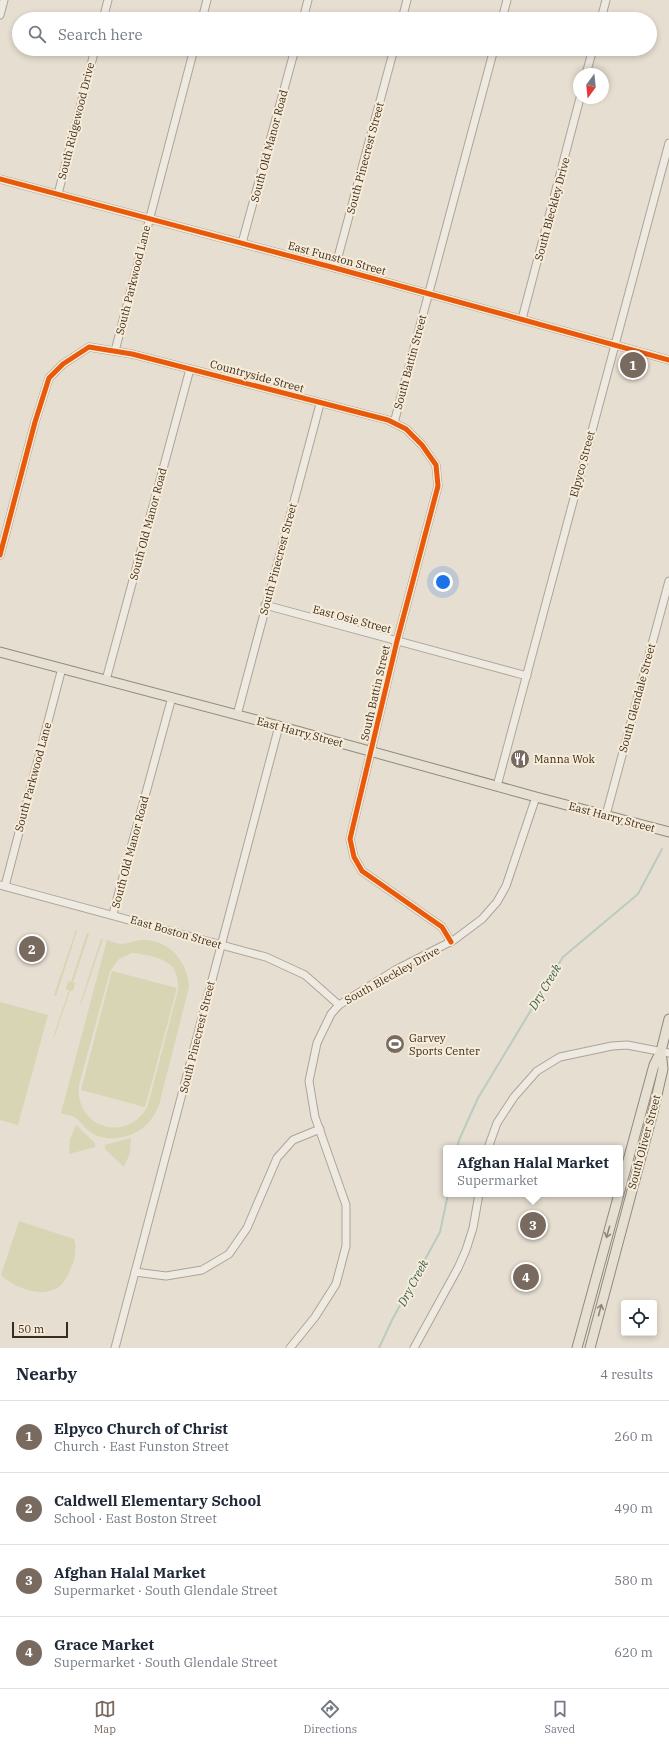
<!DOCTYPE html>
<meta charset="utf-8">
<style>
:root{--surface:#fff;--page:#f6f6f7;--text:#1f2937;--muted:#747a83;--line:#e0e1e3;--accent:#786a5e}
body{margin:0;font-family:"IBM Plex Serif",serif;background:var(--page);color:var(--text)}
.controls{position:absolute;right:12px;bottom:12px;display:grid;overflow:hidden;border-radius:4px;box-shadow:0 2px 6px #0003}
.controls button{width:36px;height:36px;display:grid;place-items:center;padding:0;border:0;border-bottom:1px solid var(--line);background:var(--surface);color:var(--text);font:20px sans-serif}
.compass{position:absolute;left:573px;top:68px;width:36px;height:36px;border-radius:50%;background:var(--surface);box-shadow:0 2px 6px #0003;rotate:195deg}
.scale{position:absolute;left:12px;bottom:10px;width:56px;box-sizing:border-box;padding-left:4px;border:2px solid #3c2c20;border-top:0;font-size:11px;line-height:14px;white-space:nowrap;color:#3c2c20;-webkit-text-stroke:3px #f7ecd7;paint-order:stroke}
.you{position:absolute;left:443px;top:582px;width:14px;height:14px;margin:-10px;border:3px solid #fff;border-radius:50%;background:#1a73e8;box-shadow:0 0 0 6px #1a73e833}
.badge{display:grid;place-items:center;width:26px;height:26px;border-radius:50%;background:var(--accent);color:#fff;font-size:13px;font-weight:700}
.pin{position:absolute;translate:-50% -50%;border:2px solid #fff;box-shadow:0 1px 4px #0006}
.popup{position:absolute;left:443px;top:1145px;width:180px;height:52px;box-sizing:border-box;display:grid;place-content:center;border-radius:4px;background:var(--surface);filter:drop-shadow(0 1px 3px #0005);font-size:13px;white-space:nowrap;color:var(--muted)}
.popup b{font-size:15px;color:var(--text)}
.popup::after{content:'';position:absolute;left:50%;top:100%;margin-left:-8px;border:8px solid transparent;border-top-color:var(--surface)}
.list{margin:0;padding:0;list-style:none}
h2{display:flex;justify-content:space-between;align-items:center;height:52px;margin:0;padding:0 16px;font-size:17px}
h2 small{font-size:13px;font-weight:400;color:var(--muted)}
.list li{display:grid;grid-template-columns:26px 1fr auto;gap:12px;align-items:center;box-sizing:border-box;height:72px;padding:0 16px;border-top:1px solid var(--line)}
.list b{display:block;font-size:15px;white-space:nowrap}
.list p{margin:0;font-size:13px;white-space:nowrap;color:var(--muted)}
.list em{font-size:13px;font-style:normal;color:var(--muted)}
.icon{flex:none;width:22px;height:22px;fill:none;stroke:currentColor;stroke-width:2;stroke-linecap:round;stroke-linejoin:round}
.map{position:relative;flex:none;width:669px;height:1348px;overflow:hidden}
.search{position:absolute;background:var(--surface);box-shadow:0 2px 6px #0003;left:12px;right:12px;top:12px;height:44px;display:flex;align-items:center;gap:10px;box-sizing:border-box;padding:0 14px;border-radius:22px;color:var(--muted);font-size:15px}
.sheet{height:340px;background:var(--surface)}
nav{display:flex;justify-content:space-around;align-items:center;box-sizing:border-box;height:56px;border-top:1px solid var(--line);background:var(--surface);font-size:11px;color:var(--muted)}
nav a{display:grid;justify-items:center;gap:2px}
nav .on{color:var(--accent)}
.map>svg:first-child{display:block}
</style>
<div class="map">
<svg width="669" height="1348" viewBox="0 0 669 1348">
<rect width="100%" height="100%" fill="#e6ded0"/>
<g fill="#d7d5b3" fill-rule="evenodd">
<path d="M76,930l1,1 -21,65 -2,-1z"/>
<path d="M87,933l2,1 -16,48 2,1 -2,8h-3l-16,47h-1l16,-48 -3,-1 2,-8 3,1z"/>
<path d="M101,939h2l-22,65h-1z"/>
<path d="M107,940c4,1 10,4 14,4 7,0 14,-4 21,-4 27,-1 46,22 47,47l-30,118c-2,5 -5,11 -9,16 -13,16 -40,23 -58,12 -7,-4 -11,-11 -16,-15 -4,-3 -11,-3 -15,-5zM132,953c6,0 13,2 19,3 20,5 28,13 27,34l-30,115c-18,39 -74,24 -69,-20l31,-114 9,-12z"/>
<path d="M112,971l65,17 -32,119 -64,-17z"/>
<path d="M0,1002l48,13 -30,110 -18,-5z"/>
<path d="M76,1125l19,18v4l-26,7 1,-15z"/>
<path d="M131,1138l-1,15 -6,14 -19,-18v-4z"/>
<path d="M19,1221l55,18c3,10 1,20 -3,29 -3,7 -7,16 -14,20 -17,10 -44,-1 -56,-13z"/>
</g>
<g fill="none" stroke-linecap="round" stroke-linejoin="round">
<g stroke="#bbcbc1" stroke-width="2">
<path d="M457,1148l2,-8 19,-42 85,-141 75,-63 24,-45"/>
<path d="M379,1348l13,-28 48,-88 8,-38"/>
</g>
<defs>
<g id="minor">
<path d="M0,15l4,-15"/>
<path d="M103,19l5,-19"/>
<path d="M202,19l5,-19"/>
<path d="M303,19l5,-19"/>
<path d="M402,19l5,-19"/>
<path d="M502,19l5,-19"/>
<path d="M601,19l5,-19"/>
<path d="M586,74l7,-25"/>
<path d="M0,179l335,89 334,92"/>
<path d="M58,194l37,-145"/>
<path d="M242,243l53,-194"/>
<path d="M335,268l59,-219"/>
<path d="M522,319l58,-221"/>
<path d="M115,351l79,-302"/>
<path d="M394,423l100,-374"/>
<path d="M0,555l35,-133 14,-44 14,-14 26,-17 43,7 256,66 18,9 16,16 14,20 2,21 -41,155 -47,198 4,18 8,14 80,56 9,15"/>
<path d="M265,605l262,71"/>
<path d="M106,680l84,-311"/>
<path d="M237,715l83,-311"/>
<path d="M497,786l172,-643"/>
<path d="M606,815l63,-234"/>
<path d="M0,885l266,72 39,18 34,30"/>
<path d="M5,886l57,-218"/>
<path d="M113,914l59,-217"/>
<path d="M488,1148l9,-25 17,-26 23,-26 23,-14 52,-11 15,-1 42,8"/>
<path d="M135,1272l31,4 36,-6 27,-16 18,-26 30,-70 16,-18 27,-11"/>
<path d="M115,1348l164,-622"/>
<path d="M290,1348l25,-31 21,-33 10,-38v-41l-31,-88 -6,-36 8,-38 14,-29 8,-9 58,-36 57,-29 28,-21 15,-17 9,-16 30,-89"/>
<path d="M414,1348l44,-80 8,-18 7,-22 6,-34"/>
</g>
<g id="major">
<path d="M0,652l279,74 257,71 133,35"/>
<path d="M620,1190l34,-125 7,-14 8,-32"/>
<path d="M577,1348l42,-154"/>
<path d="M590,1348l63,-236 10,-43 -2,-18"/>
</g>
</defs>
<use href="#minor" stroke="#aca499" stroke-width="9"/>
<use href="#major" stroke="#918980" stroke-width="11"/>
<use href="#minor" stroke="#eeeae2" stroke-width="7"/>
<use href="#major" stroke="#e6e0d3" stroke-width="9"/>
<defs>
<g id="cycleway">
<path d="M0,179l335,89 334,92"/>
<path d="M0,555l35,-133 14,-44 14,-14 26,-17 43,7 256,66 18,9 16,16 14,20 2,21 -41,155 -47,198 4,18 8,14 80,56 9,15"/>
</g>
</defs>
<use href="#cycleway" stroke="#f7ecd7" stroke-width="8"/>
<use href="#cycleway" stroke="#e8590c" stroke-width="5"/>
</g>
<defs><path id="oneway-shaft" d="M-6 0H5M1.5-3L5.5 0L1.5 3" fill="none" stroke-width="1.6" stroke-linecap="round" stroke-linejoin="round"/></defs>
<g stroke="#91867a">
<use href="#oneway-shaft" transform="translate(608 1232) rotate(106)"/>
<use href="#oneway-shaft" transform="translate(600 1310) rotate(-75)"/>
</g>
<defs>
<symbol id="restaurant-disc" viewBox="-11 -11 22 22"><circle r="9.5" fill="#786a5e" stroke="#f7ecd7"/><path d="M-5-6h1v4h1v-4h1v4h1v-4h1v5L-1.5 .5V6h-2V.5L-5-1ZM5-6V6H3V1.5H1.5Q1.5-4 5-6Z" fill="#fff"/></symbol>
<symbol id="stadium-disc" viewBox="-11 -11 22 22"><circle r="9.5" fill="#786a5e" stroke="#f7ecd7"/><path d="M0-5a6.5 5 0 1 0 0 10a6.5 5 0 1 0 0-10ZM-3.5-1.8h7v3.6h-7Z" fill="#fff"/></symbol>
</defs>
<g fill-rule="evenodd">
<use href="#restaurant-disc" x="509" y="748" width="22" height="22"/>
<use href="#stadium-disc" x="384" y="1033" width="22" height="22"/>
</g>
<g text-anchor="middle" stroke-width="4" stroke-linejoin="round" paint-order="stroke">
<g font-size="11" fill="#3c2c20" stroke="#f7ecd7">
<text transform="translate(76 121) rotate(-76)" y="4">South Ridgewood Drive</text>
<text transform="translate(269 146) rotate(-75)" y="4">South Old Manor Road</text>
<text transform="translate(365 158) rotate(-75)" y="4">South Pinecrest Street</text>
<text transform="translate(552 209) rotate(-75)" y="4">South Bleckley Drive</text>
<text transform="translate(337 258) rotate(15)" y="4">East Funston Street</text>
<text transform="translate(133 280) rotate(-76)" y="4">South Parkwood Lane</text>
<text transform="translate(410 362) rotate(-75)" y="4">South Battin Street</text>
<text transform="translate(257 376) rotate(15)" y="4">Countryside Street</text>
<text transform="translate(582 464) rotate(-75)" y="4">Elpyco Street</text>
<text transform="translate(148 524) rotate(-75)" y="4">South Old Manor Road</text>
<text transform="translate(278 559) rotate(-75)" y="4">South Pinecrest Street</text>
<text transform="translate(352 619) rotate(15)" y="4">East Osie Street</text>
<text transform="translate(375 693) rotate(-77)" y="4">South Battin Street</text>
<text transform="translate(637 698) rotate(-75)" y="4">South Glendale Street</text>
<text transform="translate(300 732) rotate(15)" y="4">East Harry Street</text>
<text transform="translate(33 777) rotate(-75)" y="4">South Parkwood Lane</text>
<text transform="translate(612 817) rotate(15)" y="4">East Harry Street</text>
<text transform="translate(130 852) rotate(-75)" y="4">South Old Manor Road</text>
<text transform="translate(176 932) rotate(16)" y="4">East Boston Street</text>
<text transform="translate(392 975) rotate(-29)" y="4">South Bleckley Drive</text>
<text transform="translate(197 1037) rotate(-76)" y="4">South Pinecrest Street</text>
<text transform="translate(644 1142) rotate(-75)" y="4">South Oliver Street</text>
</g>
<g font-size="11" fill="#3c2c20" stroke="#f7ecd7" text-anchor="start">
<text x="534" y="763">Manna Wok</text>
<text x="409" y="1042">Garvey<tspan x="409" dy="13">Sports Center</tspan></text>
</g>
<g font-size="12" font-style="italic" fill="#2f5c57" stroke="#f7ecd7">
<text transform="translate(545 987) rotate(-59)" y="4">Dry Creek</text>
<text transform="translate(413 1283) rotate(-62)" y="4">Dry Creek</text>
</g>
</g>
</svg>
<div class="controls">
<button><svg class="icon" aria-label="locate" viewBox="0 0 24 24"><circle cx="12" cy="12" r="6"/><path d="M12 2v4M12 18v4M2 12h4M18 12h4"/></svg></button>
</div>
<svg class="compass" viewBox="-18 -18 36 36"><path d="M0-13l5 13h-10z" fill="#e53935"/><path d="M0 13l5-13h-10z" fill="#747a83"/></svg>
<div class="scale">50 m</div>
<div class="you"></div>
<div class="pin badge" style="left:633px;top:365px">1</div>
<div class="pin badge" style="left:32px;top:949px">2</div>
<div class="pin badge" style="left:533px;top:1225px">3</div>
<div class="popup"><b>Afghan Halal Market</b>Supermarket</div>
<div class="pin badge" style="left:526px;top:1277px">4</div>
<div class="search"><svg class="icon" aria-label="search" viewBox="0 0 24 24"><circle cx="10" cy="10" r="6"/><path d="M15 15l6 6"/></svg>Search here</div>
</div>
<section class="sheet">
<h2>Nearby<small>4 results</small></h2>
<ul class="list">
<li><span class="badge">1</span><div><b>Elpyco Church of Christ</b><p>Church · East Funston Street</p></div><em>260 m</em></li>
<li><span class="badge">2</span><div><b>Caldwell Elementary School</b><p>School · East Boston Street</p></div><em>490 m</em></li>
<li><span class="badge">3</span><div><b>Afghan Halal Market</b><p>Supermarket · South Glendale Street</p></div><em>580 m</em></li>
<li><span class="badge">4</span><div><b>Grace Market</b><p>Supermarket · South Glendale Street</p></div><em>620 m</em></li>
</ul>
</section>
<nav>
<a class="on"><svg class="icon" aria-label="map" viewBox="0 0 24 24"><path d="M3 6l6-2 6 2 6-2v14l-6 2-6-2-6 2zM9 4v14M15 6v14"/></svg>Map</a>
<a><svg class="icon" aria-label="directions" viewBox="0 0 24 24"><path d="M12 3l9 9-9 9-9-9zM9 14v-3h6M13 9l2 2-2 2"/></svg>Directions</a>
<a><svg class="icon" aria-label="saved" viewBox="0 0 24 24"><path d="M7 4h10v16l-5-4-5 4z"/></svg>Saved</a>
</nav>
